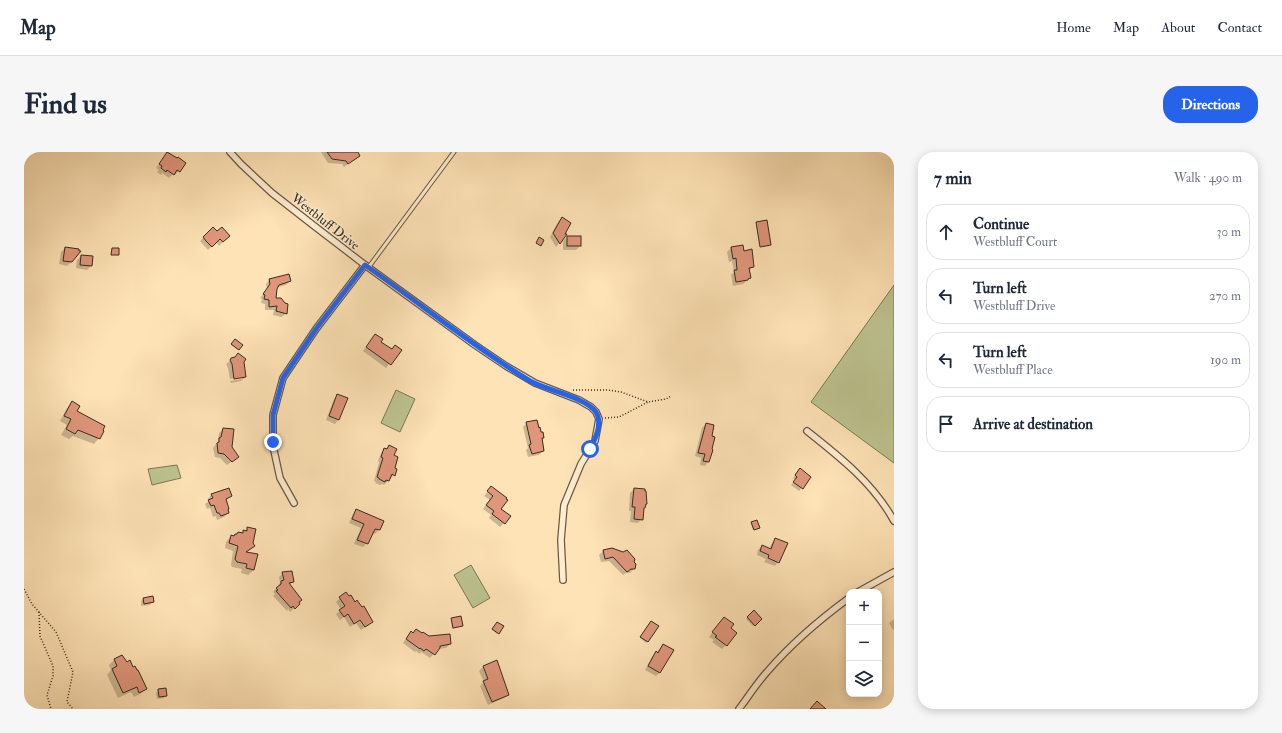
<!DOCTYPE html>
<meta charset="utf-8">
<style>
:root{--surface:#fff;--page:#f6f6f7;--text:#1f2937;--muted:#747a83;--line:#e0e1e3;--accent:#2563eb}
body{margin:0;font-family:"IM FELL Double Pica",serif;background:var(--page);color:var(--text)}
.controls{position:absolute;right:12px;bottom:12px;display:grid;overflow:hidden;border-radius:8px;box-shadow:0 2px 10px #0003}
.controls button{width:36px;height:36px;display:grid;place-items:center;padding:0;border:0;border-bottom:1px solid var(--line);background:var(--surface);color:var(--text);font:20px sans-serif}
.stop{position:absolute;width:12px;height:12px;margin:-9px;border:3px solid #2563eb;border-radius:50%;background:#fff}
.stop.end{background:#2563eb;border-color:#fff;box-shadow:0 1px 4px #0008}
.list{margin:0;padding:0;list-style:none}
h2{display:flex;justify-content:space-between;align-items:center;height:52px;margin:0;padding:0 16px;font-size:17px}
h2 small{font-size:13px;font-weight:400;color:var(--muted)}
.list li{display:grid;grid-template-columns:26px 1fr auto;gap:12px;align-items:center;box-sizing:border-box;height:56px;margin:0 8px 8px;padding:0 8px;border:1px solid var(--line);border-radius:16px}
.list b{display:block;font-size:15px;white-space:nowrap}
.list p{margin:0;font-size:13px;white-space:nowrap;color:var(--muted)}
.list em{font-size:13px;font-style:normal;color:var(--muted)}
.icon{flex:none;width:22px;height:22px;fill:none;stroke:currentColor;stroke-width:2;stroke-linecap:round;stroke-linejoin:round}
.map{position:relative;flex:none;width:870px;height:557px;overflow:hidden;border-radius:16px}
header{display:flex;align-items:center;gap:24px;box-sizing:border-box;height:56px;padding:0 20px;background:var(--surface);border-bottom:1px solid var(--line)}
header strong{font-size:19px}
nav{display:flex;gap:22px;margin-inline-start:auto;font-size:14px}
.intro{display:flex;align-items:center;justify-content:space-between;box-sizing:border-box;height:96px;padding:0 24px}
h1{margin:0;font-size:28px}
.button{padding:10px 18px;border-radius:16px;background:var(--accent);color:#fff;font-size:14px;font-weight:700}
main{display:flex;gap:24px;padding:0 24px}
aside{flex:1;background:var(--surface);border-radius:16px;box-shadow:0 2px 10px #0003}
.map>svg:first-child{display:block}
</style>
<header>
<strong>Map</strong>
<nav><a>Home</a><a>Map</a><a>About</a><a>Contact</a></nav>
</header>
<div class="intro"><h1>Find us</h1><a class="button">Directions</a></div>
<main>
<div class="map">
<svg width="870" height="557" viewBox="0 0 870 557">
<rect width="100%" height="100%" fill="#fee3b6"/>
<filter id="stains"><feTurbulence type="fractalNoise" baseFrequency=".005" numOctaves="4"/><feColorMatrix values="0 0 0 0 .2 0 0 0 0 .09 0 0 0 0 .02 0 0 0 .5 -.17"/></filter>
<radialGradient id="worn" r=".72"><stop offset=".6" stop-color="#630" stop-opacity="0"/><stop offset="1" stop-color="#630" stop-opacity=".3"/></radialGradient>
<g fill="#bdc490" stroke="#7a7856">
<path d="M870,133v178l-83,-61z"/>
<path d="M372,238l19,9 -15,33 -19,-9z"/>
<path d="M153,313l4,13 -29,7 -4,-16z"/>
<path d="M447,413l19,33 -17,10 -19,-33z"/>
</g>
<g fill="#0003">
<path d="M144,0l17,11 -10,12 -2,-1 -4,4 -7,-5 -1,2 -4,-3 2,-2 -3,-2z"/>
<path d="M297,0h36l2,4 -15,11 -2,-3 -14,-1z"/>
<path d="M538,66l1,17h2l-9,12 -6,-10 8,-15z"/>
<path d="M733,71l13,22 -1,1 -9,1 -4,-23z"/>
<path d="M189,76l4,5 12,3 -10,10 -3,-4 -8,8 -8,-9z"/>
<path d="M543,85l13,9 -4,4h-13v-9z"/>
<path d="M41,96l6,14 -4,4 -8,-2 2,-12z"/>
<path d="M707,96l12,4 10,15 -4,4 1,7 -7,6 -10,2 -2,-11 3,-3 -2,-11 -3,1 -2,-10z"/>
<path d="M57,104l10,10 -4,4 -11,-2 1,-8z"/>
<path d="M245,128l21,1 -4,4 -10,3 -1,11 11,14 -4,4 -9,-2 1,-5h-9v-6l-4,-1 1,-4 -2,-1 7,-9 -1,-5z"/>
<path d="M348,187l8,3 11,8h9l-14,18 -23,-17z"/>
<path d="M211,188l7,5 -4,5 -7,-5z"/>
<path d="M208,207l11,3 2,15 -4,4 -10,2 -1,-2 12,-2v-2l-12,2 -2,-11 -2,-4z"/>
<path d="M314,243v25l-3,4 -9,-4 8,-21z"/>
<path d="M48,251l4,9 23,26 -5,6 -21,-8 -4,3 -8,-4 6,-10 -7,-4 7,-13z"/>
<path d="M503,271l11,6 5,8 -2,2 2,12 -4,4 -11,2 -2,-7 2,-2 -5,-21z"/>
<path d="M682,272l4,32 -2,6 -3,4 -5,-1 1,-7 -6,-2 7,-28z"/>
<path d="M199,277l8,18 3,13 -7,5 -7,-7 -5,-1 -2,-9 5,-7 1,-8z"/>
<path d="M365,294l4,10 1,19 -10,10 -2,-1 -2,1 -5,-2 1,-1 -2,-1 5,-19 -1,-1 3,-8z"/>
<path d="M774,319l12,6 -11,14 -8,-6 4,-5 -2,-2z"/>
<path d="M467,336l13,35 -4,4 -11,-9 2,-3 -8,-6 7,-9 -6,-4z"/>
<path d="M610,337l10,16 -2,14 -4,4 -8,-1 1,-11h-2l1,-18z"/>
<path d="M187,343l20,1 -6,5 3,12 -4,4 -7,3 -1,-4 -3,1 -3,-9 -3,1 -2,-5 4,-3 -1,-2z"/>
<path d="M333,358l26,11 -4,9 -4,4 -3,-1 -5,10 -4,4 -9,-3 7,-16 -12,-5 4,-9z"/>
<path d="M727,371l7,6 -5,1 -2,-6z"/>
<path d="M224,376l6,18 -8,7 8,17 -6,5 -7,-2 1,-4 -10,-2 -1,-2 2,-14 -8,-3 1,-6 5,-6 10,-2z"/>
<path d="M752,387l2,23 -3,4 -11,-4 2,-3 -9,-4 1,-5 4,-4 7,3 3,-6z"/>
<path d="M579,399l31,18 -4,4h-4l-3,2 -14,-14 -8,1 -2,-7z"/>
<path d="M259,421l10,9 -4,3 10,19 -9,8 -2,-3 -1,2 -14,-15 2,-2 -2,-2 7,-9 -1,-6z"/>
<path d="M128,445v5l-2,3 -9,1v-5l2,-2z"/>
<path d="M316,446l14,5 18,19 -11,8 -5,-7 -6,4 -6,-10 -4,3 -4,-6 5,-4 -5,-8z"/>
<path d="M730,459l7,8 -8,7 -7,-7z"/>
<path d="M427,467l11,7 -10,3z"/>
<path d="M870,467v10l-1,1 -4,-7z"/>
<path d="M696,470l9,6 -3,17 -4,4 -10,-7 2,-2 -5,-3z"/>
<path d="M473,471l6,4 -6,7 -5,-4z"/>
<path d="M626,471l7,4 -11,16 -6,-5z"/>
<path d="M387,480l2,2 37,10 -4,4 -8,1 -8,9 -9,-6 -1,2 -4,-3 -1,1 -12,-9z"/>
<path d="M639,493l-3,27 -4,4 -11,-6 7,-13z"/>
<path d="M90,508l32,29 -6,5 -6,3 -3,-5 -13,6 -11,-23 4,-5 -2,-5z"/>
<path d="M459,515l25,27 -4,4 -16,7 -8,-19 4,-4 -5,-11z"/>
<path d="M141,537l1,6 -2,3 -7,1 -1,-6 2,-3z"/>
</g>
<g fill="#e1967c" stroke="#382b1d">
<path d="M143,0l10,6 1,-1 8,6 -6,9 -3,-2 -3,5 -7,-5 -1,2 -5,-4 1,-2 -3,-2z"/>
<path d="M303,0h31l2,4 -12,8 -2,-3 -14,-2z"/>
<path d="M538,65l9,6 -6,11h2l-7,10 -7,-11z"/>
<path d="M743,68l4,25 -11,2 -4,-25z"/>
<path d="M189,75l4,4 5,-4 8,9 -7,6 -3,-3 -8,8 -6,-6 -3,-4z"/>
<rect x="543" y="84" width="14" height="10"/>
<path d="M515,85l5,3 -3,6 -5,-3z"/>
<path d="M719,93l1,6 8,-2 2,18 -5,1 2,10 -3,1v1l-12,2 -2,-12h3l-1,-12 -3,1 -2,-12z"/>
<path d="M41,95l14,2v2h2l-9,11 -9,-1z"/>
<path d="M88,96h7v7h-8z"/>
<path d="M57,103l12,1 -1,10 -12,-1z"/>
<path d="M265,122l2,7 -12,4 -2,4 -1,9h5l4,5 3,1 -1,10 -11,-3 1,-5 -8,1v-7l-5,-1 1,-4 -2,-1 7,-10 -1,-5z"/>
<path d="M351,182l8,5 -2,3 11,7 3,-4 7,5 -11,15 -25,-18z"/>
<path d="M211,187l8,6 -4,5 -8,-6z"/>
<path d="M214,201l8,6 -2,3 2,15 -12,2 -2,-15 -2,-4 1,-2 4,-1z"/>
<path d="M313,242l11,4 -9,22 -10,-4z"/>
<path d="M48,249l8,5 -3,5 28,15 -2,4 1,1 -4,8 -22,-9 -3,4 -9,-5 5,-10 -7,-3z"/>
<path d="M513,268l2,8 1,-1 1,5h2l1,6h-2l2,13 -12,3 -3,-9 2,-1 -5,-22z"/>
<path d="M682,271l8,2 -2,11 3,1 -3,12 1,1 -4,12 -6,-1 2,-7 -7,-1z"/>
<path d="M199,276l11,1 -2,18 7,10 -7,5 -8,-8 -6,-1 -1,-10 2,-1v-4l2,-1z"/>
<path d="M365,293l8,4 -3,6 4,2 -3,11 2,1 -2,7 -3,-2 -3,7 -3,-1 -1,2 -6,-3v-1l-2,-1 6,-19 -2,-1 3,-9 3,1z"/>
<path d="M776,316l11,9 -8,12 -10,-7 4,-5 -2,-2z"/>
<path d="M467,334l16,12 -1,1 2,1 -7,9 10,7 -6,8 -13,-10 2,-3 -8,-6 7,-9 -6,-5z"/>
<path d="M205,336l3,8 -6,3 3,10h-1l1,4 -8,3 -2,-3h-2l-3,-8 -3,1 -3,-6 5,-2 -2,-4z"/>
<path d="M610,336l11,1v2h1l1,13h-1l-1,4h-1l-1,12 -9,-1 1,-12h-3z"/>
<path d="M332,357l28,12 -4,9 -5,-1 -7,15 -11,-4 7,-16 -12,-5z"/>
<path d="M733,368l3,8 -6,2 -3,-8z"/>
<path d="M223,375l9,2 -3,14 2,3 -9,6 12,2 -4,16 -8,-2 1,-4 -10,-2 -2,-3 3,-13 -9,-3 2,-8 3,1 1,-2h2l1,-2 5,1v-3l4,1z"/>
<path d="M751,386l13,5 -9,20 -11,-5 1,-3 -9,-4 2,-6 9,4z"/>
<path d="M588,396l11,4 4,-2 8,9 -1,3 2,2 -1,5h-4l-4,3 -14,-15 -8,2 -2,-9z"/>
<path d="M268,419l2,11 -5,1 13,17 -3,2 1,2 -5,5 -2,-3 -2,2 -15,-17 2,-1 -2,-2 5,-4v-3l3,-1 -2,-8z"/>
<path d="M322,440l3,4 2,-1 4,7 2,-2 5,7 2,-1 9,16 -8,5 -5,-7 -6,4 -6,-10 -4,3 -5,-7 6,-4 -6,-9z"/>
<path d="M129,444l1,6 -10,2 -1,-6z"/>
<path d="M730,458l8,9 -7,7 -8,-9z"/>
<path d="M437,464l2,10 -10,2 -2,-10z"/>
<path d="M700,465l10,7 -3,4 6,5 -10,13 -12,-9 2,-1 -5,-4z"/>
<path d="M627,469l8,5 -11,16 -8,-5z"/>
<path d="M473,470l7,4 -5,8 -7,-5z"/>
<path d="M392,477l6,4 1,-1 6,4 21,-2 1,10 -11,2v2l-5,7 -9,-6 -2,2 -4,-3v1l-14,-10 5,-8 2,2z"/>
<path d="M639,492l11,6 -14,23 -12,-7 8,-15 2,2z"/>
<path d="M98,503l5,7 3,-2 3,7 2,-1 2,4h1l9,19 -8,4 -2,-6 -14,6 -11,-24 5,-3 -3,-7z"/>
<path d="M473,508l12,35 -17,7 -9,-21 5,-2 -5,-13z"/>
<path d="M142,536l1,8 -8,1 -1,-8z"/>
<path d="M793,549l9,8h-16z"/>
</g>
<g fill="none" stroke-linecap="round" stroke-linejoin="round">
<defs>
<path id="lane" d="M344,116l86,-116"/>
<g id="street">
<path d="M206,0l11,12 31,29 41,32 52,40 110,80 31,21 29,17 44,17 12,7 5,5 3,7 -4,22 -14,23 -17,41 -3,35 2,40"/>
<path d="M783,279c33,26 67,53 87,90"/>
<path d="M270,351l-14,-25 -7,-32v-31l10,-37 33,-49 49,-64"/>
<path d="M834,440l36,-20"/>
<path d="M715,557c9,-12 18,-26 28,-37 24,-28 52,-52 82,-74"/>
</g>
</defs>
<use href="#lane" stroke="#6a5943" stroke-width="5"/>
<use href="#street" stroke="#6a5943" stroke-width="8"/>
<g stroke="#382b1d" stroke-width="1.5" stroke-dasharray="1 2" stroke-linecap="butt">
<path d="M549,238h35l13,2 27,10 18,-3 5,-3"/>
<path d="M581,266l14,-1 29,-15"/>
<path d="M0,437l8,15 24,28 17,40 -6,30 6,7"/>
<path d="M15,460l1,24 13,30v10l-6,19 4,14"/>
</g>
<use href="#lane" stroke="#feedd0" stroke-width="3"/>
<use href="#street" stroke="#feedd0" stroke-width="5.5"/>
</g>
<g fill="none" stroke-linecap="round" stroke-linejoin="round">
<path stroke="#2563eb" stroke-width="5" d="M249,290v-27l10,-37 33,-49 49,-64c55,38 107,81 165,116 16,9 55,16 66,31 7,11 0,26 -6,37"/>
</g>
<g text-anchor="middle" stroke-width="3" stroke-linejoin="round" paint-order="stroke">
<g font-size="13" fill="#382b1d" stroke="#feedd0">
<text transform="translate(302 69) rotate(38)" y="5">Westbluff Drive</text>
</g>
</g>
<rect width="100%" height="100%" filter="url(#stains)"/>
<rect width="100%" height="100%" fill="url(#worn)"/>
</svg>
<div class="controls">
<button>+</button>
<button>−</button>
<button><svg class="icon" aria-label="layers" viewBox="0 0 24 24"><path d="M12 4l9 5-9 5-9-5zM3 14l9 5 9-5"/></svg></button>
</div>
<div class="stop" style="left:566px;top:297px"></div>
<div class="stop end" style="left:249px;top:290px"></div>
</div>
<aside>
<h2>7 min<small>Walk · 490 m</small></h2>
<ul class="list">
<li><svg class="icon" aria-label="ahead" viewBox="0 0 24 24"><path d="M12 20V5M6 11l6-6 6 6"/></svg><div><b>Continue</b><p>Westbluff Court</p></div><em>30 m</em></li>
<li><svg class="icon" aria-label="left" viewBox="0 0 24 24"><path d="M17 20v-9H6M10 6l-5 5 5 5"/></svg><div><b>Turn left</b><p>Westbluff Drive</p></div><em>270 m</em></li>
<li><svg class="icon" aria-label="left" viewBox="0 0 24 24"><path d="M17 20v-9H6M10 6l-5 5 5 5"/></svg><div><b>Turn left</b><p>Westbluff Place</p></div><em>190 m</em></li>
<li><svg class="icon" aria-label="arrive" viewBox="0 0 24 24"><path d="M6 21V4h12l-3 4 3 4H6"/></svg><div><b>Arrive at destination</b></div></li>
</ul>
</aside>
</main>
